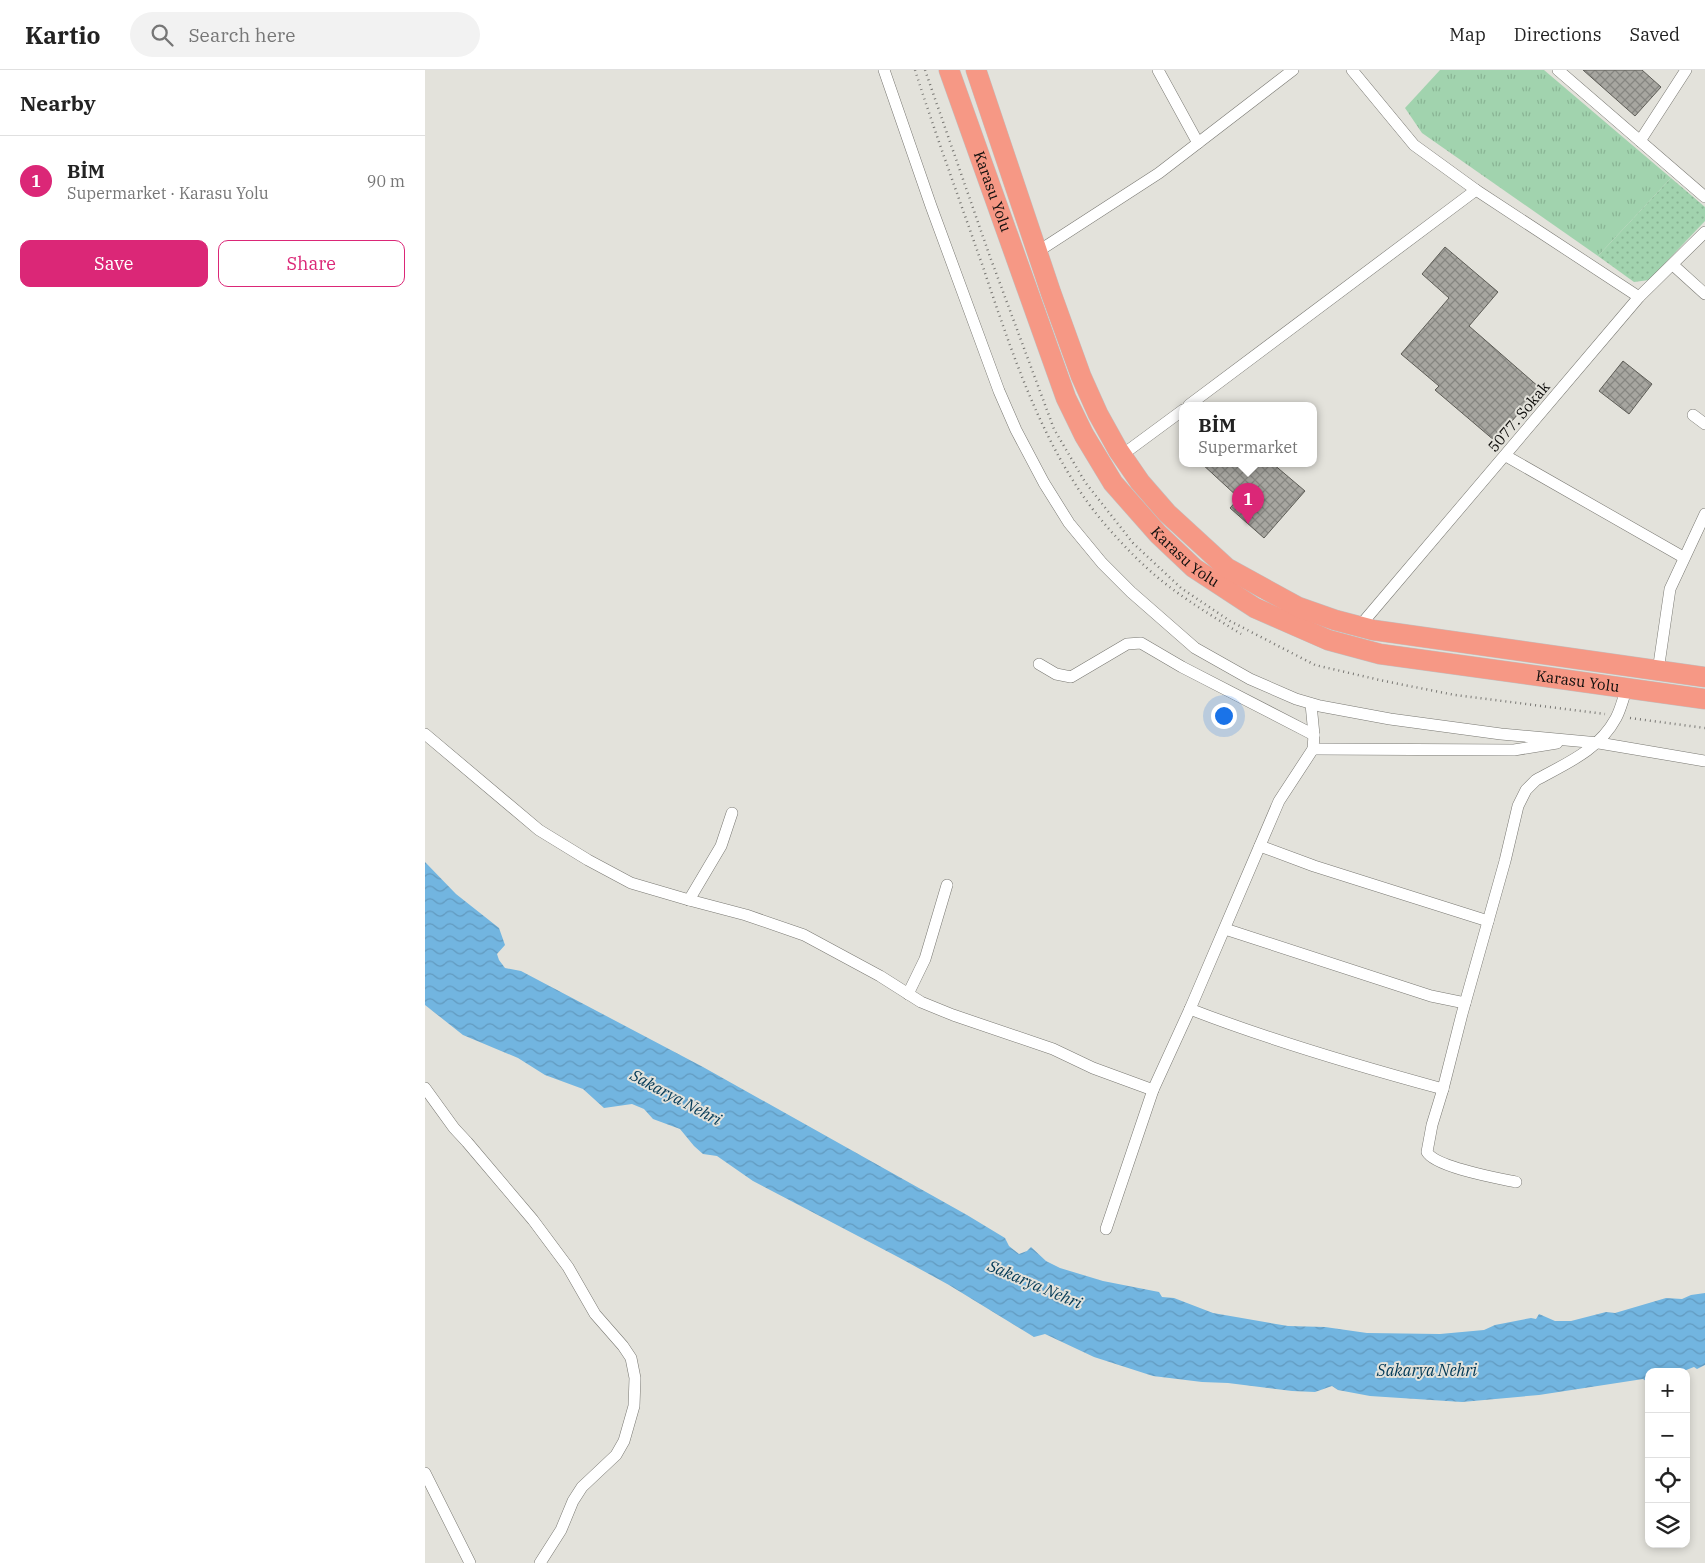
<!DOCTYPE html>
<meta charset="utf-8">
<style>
:root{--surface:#fff;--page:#f2f2f2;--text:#222;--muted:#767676;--line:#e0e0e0;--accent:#db2777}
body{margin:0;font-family:"IBM Plex Serif",serif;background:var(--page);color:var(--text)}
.controls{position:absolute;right:15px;bottom:15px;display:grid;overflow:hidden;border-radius:10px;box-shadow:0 2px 8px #0003}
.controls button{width:45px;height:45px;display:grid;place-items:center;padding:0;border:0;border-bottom:1px solid var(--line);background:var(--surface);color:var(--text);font:25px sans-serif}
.you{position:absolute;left:798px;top:645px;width:18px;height:18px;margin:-12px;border:4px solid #fff;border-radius:50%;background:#1a73e8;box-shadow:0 0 0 8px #1a73e833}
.badge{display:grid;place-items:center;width:32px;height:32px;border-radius:50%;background:var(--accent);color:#fff;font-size:16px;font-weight:700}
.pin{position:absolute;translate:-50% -41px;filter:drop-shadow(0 1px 2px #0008)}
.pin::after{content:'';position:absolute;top:26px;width:18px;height:15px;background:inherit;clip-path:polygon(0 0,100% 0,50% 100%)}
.popup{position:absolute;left:754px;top:332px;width:138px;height:65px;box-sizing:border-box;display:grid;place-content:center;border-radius:10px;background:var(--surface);filter:drop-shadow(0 1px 4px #0005);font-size:16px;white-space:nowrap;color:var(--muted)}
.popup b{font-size:19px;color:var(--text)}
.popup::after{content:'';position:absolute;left:50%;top:100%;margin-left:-10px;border:10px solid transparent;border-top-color:var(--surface)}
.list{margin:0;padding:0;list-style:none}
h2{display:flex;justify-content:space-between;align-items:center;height:65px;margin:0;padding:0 20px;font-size:21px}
h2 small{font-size:16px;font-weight:400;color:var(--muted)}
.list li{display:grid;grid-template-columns:32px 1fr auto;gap:15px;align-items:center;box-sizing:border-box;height:90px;padding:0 20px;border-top:1px solid var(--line)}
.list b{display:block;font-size:19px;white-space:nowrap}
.list p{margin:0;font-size:16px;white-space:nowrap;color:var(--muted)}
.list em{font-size:16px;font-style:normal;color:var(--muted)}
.actions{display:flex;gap:10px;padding:15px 20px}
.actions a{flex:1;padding:11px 0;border:1px solid var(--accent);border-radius:10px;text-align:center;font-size:18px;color:var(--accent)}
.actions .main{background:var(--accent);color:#fff}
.icon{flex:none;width:28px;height:28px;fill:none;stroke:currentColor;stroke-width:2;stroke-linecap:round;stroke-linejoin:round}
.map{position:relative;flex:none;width:1280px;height:1493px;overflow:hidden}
header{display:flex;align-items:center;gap:30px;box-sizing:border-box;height:70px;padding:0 25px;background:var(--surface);border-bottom:1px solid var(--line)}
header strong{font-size:24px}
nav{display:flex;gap:28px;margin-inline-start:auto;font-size:18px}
.search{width:350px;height:45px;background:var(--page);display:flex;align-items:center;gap:12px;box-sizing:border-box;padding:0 18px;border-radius:28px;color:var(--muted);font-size:19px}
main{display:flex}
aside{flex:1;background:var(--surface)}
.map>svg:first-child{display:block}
</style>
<header>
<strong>Kartio</strong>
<div class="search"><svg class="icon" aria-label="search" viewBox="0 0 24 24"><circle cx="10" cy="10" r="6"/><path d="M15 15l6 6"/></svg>Search here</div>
<nav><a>Map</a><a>Directions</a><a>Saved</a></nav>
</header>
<main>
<aside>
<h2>Nearby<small></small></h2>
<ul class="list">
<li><span class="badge">1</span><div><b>BİM</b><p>Supermarket · Karasu Yolu</p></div><em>90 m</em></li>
</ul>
<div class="actions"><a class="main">Save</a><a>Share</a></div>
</aside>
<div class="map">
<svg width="1280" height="1493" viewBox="0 0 1280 1493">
<defs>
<pattern id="grass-tufts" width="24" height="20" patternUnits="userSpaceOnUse" patternTransform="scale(1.25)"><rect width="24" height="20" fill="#a1d3ae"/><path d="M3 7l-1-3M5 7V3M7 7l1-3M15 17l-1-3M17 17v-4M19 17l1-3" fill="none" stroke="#89b494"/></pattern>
<pattern id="park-dots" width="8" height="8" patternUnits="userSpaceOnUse" patternTransform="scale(1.25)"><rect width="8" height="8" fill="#a1d3ae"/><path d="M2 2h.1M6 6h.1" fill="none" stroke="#89b494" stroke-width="1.8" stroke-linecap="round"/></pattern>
<pattern id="water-waves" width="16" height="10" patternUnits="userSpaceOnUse" patternTransform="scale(1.25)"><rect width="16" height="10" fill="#72b5e0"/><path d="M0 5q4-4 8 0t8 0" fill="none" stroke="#629abf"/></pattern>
<pattern id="building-cross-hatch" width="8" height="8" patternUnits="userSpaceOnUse" patternTransform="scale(1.25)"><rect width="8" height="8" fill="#a7a6a0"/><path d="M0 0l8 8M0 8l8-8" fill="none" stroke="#868681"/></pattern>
</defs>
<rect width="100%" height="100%" fill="#e3e2db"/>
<path fill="url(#grass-tufts)" d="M1015,0h104l127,108 -73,78 -176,-123 -17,-25z"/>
<path fill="url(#park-dots)" d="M1246,108l34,29v14l-56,59 -15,2 -36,-26z"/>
<path fill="url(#water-waves)" d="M0,792l31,32 43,34 6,17 -8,9 2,6 6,8 16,3 182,96 264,148 38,23 4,8 10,8 8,-3 4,-4 15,14 14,7 43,13 56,11 3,5 12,1 39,15 75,13 37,1 42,6 73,1 44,-4 11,-5 36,-7 5,1 3,-5 16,7h16l35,-9 9,1 51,-15 16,1 9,-4 14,-2v72l-8,4 -3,-2 -13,5h-32v11l-6,-4 -104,16 -77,7 -92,-6 -32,-6 -6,-4 -17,6 -23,-1 -64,-8 -26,-1 -49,-6 -59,-19 -49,-23 -11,3 -85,-52 -51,-28 -145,-76 -36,-25 -14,-2 -9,-8 -14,-17 -27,-10 -9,-10 -12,-5 -28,4 -21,-19 -38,-14 -27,-17 -55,-23 -38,-30z"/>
<g fill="url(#building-cross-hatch)" stroke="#5e5d57">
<path d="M1158,0h59l19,17 -26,29z"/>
<path d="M1020,177l53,45 -29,34 71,62 -45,53 -60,-51 4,-4 -38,-32 48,-56 -27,-24z"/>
<path d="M1198,291l29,23 -23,30 -30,-23z"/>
<path d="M776,393h71l33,28 -41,47 -34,-30 9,-10z"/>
</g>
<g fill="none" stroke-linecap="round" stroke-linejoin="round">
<defs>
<g id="street">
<path d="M459,0l47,136 68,185 17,39 28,53 25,40 33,40 29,29 64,56 55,31 46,20 24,7 70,13 111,15 98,9 106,18"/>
<path d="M733,0l40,73"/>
<path d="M927,0l62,75 62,45 163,107"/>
<path d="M1133,0l147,127"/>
<path d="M1215,71l46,-71"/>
<path d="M612,182l122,-79 134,-103"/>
<path d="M1248,195l32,29"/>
<path d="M764,335l287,-215"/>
<path d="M1268,345l12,9"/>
<path d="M697,385l61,-45"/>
<path d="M1081,386l177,101"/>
<path d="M934,557l280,-330 66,-65"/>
<path d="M614,594l17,10 15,3 56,-33 14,-1 41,24 132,68"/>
<path d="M1233,601l12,-82 35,-75"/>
<path d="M0,664l114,96 49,30 43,23 58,17 57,15 58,20 76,41 41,26 32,13 100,34 40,19 60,22 37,-81 89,-208 34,-52 1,-14 -3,-31"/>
<path d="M888,679l201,1 43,-7"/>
<path d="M835,776l54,20 174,55"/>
<path d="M264,830l32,-54 11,-33"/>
<path d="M800,859l206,67 34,7"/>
<path d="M483,924l17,-35 22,-74"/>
<path d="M765,939c82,32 168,57 253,80"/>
<path d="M0,1018l29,40 13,14 66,78 35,47 27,47 28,32 8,12 4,20 -1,28 -10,35 -8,14 -34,32 -9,14 -12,29 -21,33"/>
<path d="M1091,1112c-19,-4 -81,-15 -89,-30l5,-27 11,-36 19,-75 43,-153 13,-55 8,-16 10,-10c31,-17 63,-30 80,-62 5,-9 7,-20 11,-30"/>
<path d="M681,1159l47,-139"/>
<path d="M0,1403l45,90"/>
</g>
<g id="highway">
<path id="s1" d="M524,0l117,328 18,37 29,48 45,51 36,34 61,40 73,32 52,14 325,45"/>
<path d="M551,0l75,223 30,83 17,38 20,36 22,32 27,31 60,55 71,39 37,13 38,10 332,47"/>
</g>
</defs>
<use href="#street" stroke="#797872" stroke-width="12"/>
<use href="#highway" stroke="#c1c0c0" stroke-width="21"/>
<g stroke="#787773" stroke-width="2.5" stroke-dasharray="1 4" stroke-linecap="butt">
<path d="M490,0c21,66 45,131 68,197 29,86 61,185 120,255 18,21 38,42 59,59 25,20 52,36 79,53"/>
<path d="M500,0l64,184 65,175 31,53 48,61 48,45 49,33 85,44 69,16 71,14 150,19"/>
<path d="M1205,648l75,10"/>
</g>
<use href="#street" stroke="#fff" stroke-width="11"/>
<use href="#highway" stroke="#f69885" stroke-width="20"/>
</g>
<g text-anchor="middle" stroke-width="4" stroke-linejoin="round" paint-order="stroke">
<g font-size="15" fill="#0f0e0c" stroke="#e3e2db">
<text dy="5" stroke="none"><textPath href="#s1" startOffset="129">Karasu Yolu</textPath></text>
<text transform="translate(1094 347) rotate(-50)" y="5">5077. Sokak</text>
<text dy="5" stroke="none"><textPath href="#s1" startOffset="549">Karasu Yolu</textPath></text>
<text dy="5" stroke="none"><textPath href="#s1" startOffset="969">Karasu Yolu</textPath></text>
</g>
<g font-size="16" font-style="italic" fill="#003855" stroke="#e3e2db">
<text transform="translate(251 1027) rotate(28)" y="6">Sakarya Nehri</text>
<text transform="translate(610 1214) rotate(23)" y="6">Sakarya Nehri</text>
<text x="1002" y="1306">Sakarya Nehri</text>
</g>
</g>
</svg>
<div class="controls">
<button>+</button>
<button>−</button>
<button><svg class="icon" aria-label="locate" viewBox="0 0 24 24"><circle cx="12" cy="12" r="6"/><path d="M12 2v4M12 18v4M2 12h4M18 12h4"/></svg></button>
<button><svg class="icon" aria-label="layers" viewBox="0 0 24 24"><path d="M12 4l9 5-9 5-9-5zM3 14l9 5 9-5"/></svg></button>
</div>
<div class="you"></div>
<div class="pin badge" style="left:823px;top:454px">1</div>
<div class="popup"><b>BİM</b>Supermarket</div>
</div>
</main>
